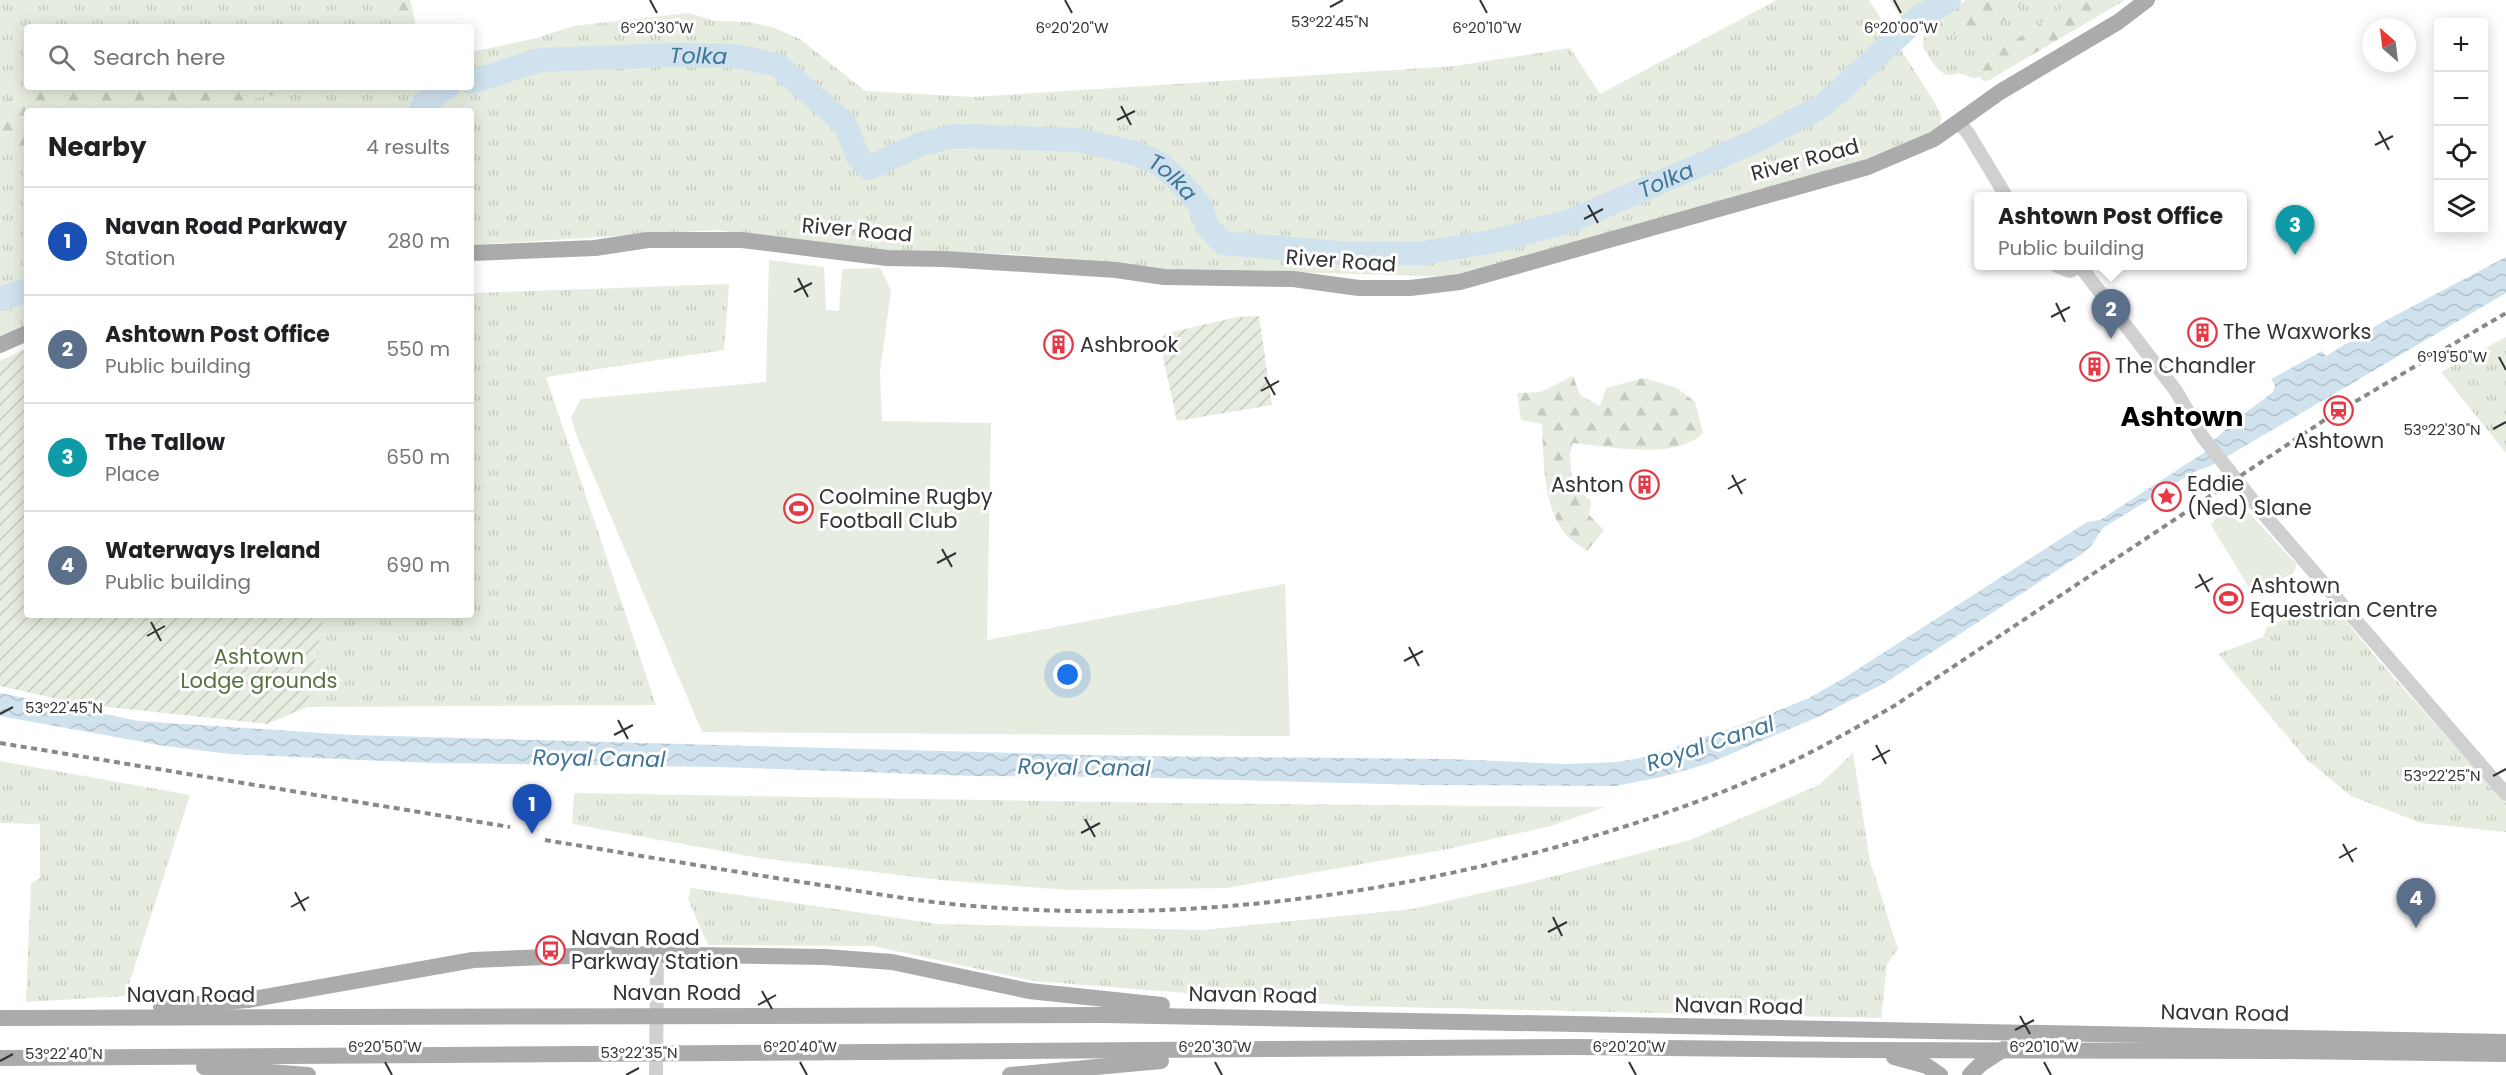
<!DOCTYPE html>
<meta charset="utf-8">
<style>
:root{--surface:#fff;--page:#f6f6f6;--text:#202124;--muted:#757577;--line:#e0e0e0;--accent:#e63946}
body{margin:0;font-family:Poppins,sans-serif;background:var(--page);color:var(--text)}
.controls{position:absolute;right:18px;top:18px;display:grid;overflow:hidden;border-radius:6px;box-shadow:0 3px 15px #0003}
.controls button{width:54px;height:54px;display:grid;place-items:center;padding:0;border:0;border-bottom:2px solid var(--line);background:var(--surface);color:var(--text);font:30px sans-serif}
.compass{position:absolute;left:2362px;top:18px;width:54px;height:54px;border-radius:50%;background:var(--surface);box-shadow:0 3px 15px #0003;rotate:332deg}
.you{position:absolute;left:1068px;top:675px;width:21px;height:21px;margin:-15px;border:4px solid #fff;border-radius:50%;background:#1a73e8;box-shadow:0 0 0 9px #1a73e833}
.badge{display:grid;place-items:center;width:39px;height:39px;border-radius:50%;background:var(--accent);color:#fff;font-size:20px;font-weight:700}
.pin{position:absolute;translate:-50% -50px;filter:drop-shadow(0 2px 3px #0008)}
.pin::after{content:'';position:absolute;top:32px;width:21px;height:18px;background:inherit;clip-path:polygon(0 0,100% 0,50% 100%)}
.popup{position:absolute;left:1974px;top:192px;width:273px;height:78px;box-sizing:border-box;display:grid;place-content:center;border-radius:6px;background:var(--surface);filter:drop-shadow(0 2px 4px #0005);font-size:20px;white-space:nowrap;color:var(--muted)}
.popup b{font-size:22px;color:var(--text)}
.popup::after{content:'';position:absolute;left:50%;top:100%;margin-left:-12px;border:12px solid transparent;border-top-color:var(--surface)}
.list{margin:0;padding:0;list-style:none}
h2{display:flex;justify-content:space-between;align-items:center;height:78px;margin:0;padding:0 24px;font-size:26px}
h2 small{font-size:20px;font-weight:400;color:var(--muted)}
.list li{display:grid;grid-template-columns:39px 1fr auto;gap:18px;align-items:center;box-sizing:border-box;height:108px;padding:0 24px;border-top:2px solid var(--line)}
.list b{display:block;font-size:22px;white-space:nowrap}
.list p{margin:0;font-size:20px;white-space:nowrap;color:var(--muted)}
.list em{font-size:20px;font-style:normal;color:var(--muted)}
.icon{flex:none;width:33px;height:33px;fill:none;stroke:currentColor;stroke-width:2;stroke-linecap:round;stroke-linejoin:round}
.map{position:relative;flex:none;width:2506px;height:1075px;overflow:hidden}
.search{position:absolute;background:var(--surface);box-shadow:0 3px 15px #0003;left:24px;top:24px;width:450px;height:66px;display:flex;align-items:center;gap:15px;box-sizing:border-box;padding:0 21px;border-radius:6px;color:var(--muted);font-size:22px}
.panel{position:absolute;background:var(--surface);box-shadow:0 3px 15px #0003;left:24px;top:108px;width:450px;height:510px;border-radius:6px}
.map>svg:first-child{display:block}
</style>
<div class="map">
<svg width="2506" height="1075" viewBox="0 0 2506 1075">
<defs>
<pattern id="grass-tufts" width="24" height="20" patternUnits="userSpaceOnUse" patternTransform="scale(1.5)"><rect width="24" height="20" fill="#e6ecdf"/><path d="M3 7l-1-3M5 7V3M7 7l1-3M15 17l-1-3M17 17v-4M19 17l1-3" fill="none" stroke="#c6cbc0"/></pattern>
<pattern id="forest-firs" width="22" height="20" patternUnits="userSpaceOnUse" patternTransform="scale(1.5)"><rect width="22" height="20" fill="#e6ecdf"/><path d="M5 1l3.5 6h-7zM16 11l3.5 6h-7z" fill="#c6cbc0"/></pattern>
<pattern id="garden-furrows" width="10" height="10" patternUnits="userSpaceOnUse" patternTransform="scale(1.5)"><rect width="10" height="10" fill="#e6ecdf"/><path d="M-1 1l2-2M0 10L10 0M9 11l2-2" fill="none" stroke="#c6cbc0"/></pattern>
<pattern id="water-waves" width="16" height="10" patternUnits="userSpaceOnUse" patternTransform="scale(1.5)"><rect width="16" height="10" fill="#cfe2ee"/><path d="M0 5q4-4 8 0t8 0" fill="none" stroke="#b2c2cd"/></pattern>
</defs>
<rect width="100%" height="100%" fill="#fff"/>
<g fill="url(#grass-tufts)">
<path d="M0,0h410l6,27h-389v60h444v-35l66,-14 36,-12 116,-13 25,8 34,1 24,5 28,12 65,52 109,6 481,-31 115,-18 30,46 177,-94h92l66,103 6,12 -1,13 -79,33 -401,116 -173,-5 -101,1 -100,-13 -77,-6 -125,-2 -169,-22 -244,15v-134h-444v213l-27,12z"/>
<path d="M1966,0h159l-136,80 -5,1 -4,-4 -7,1 -15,-5c-17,9 -26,-13 -35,-25l3,-22z"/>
<path d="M729,284l-5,66 -178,27 110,328 -349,2 17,-92h147v-322z"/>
<path d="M2506,337v116l-65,-81z"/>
<path d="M2328,599l51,62 127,142v29l-85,-9 -70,-27 -44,-36 -89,-106 45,-17 4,-10z"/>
<path d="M1853,753l17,108 28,88 -11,15 -6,54 -529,-12 -318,-25 -161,-35 -165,-1 -20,-46 3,-11 247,36 265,6 209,-21 123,-28 155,-41 129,-55z"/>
<path d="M0,761l190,34 -65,201 -99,6 5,-119 9,-5v-54l-40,-1z"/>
<path d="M574,793l599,10 432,4 -54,19 -103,23 -222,39 -157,2 -129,-10 -180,-22 -188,-34z"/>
</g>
<g fill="url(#forest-firs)">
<path d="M393,0h17l6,27h-17z"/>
<path d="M1890,0h65l-23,18 -29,3z"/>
<path d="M1966,0h61c-27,15 -30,46 -66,28l-6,6 -18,4 -3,6 -11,4 3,-22z"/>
<path d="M2066,0h59l-136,80 -5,1 -4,-4 -7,1 1,-8 -2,-7 5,-7 33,-12 51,-34z"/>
<path d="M45,87h265l-115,24h-168v35l-27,5v-49z"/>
<path d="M1573,376l7,19 20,11 6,-18 38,-10 33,10 18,14 8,31c-27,28 -96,13 -130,10l-3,11 2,31 19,16 -2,14 15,15 -17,21c-6,-5 -14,-9 -19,-14 -26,-28 -24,-78 -26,-113l-21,-4 -4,-27 24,-1z"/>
</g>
<g fill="url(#garden-furrows)">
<path d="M1259,316l13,89 -95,16 -18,-82 9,-6 69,-16z"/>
<path d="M27,348v267h297l-17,92 -40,17 -187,-20 -80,-18v-325z"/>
</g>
<g fill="#e6ecdf">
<path d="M769,260l55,7 2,43 13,1 3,-42 38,-1 11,22 -11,82 2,49 109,2 -4,217 298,-56 5,152 -588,-4 -126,-298 -5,-17 10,-18 185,-17z"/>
<path d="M2240,503l57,62 -4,9 -42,17 -40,-66 11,-14z"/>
</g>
<path fill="url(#water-waves)" d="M2506,257v36l-278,163 -18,10 -16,6 -91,56 -12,18 -9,8 -197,129 -67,34 -111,47 -46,13 -45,9 -191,-1 -306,-8 -145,-1 -256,-9 -286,-4 -136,-6 -66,-3 -65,-8 -165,-30v-23l139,28 213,14 773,21 324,3 117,5 52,-2 27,-5 96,-32 66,-26 37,-21 243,-156 13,-2 102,-66 13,-10 -2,-3 3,-3 33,-28 24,-18 2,-7 -4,-6 51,-28 4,5 53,-32z"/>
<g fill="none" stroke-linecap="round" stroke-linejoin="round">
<g stroke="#cfe2ee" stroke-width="24">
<path id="s1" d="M471,82l69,-22 133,-5 62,1 43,9 67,59 13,33 11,11 52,-24 33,-8 125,4 59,14 22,10 20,18 20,23 7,21 16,17 128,11 73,-1 70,-12 76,-20 188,-81 66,-35 94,-87 31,-18"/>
<path d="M421,111l3,-8 24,-16"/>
<path d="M0,299l27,-9"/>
</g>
<g stroke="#d0d0d0" stroke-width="14">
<path d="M1959,123l9,10 38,63"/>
<path d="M2057,266l13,5 10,-5"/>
<path d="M2080,266l96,125 26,45 59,75 245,283"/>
<path d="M656,1075l1,-121"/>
</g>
<g stroke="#ababab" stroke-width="16">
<path d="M471,253l124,-5 53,-8h94l145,18 57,1 172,11 48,7 129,2 66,9h51l50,-6 408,-115 66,-28 66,-47 118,-70 29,-22"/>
<path d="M0,345l27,-12"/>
<path d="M161,1007l87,-7 225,-40 148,-6 204,3 67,5 137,29 133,14"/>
<path d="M0,1018l1104,-3 1402,27"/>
<path d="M1894,1057l33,9 13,9"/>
<path d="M0,1058l1574,-11 279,3 425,1 228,3"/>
<path d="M204,1067l104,8"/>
<path d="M1010,1075l151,-14"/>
<path d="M1970,1075l11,-11 23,-15"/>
</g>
<g stroke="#888" stroke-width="4" stroke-dasharray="6 4.5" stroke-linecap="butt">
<path d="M0,743l510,84"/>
<path d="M545,840c92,15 184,31 276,45 50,8 101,17 152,21 207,17 409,-8 608,-66 60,-18 120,-38 177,-63 48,-20 92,-46 136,-71l435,-289 177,-104"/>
</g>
</g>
<path fill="none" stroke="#333" stroke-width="2" d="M650,0l7,13M1065,0l7,13M1480,0l7,13M1894,0l7,13M1330,7l13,-7M1121,106l10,19M1117,120l18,-9M2379,131l10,19M2375,145l18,-9M1588,205l10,18M1584,219l19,-10M798,278l10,19M794,292l18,-9M2056,303l9,19M2051,317l19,-10M2499,357l7,13M1265,377l10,18M1261,391l18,-10M2493,429l13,-7M1732,475l10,19M1728,489l18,-10M942,549l10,18M937,563l19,-10M2199,574l10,18M2195,588l18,-10M151,622l10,19M147,636l18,-10M1409,647l10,19M1404,661l19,-10M0,714l13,-7M618,720l10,19M614,735l19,-10M1876,745l10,19M1872,760l18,-10M2493,776l13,-7M1085,819l10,18M1081,833l19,-10M2343,844l10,18M2339,858l18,-10M295,892l10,19M291,907l18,-10M1553,917l9,19M1548,932l19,-10M762,991l10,18M758,1005l18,-10M2020,1016l10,18M2015,1030l19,-10M0,1061l13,-7M385,1062l7,13M800,1062l7,13M1215,1062l7,13M1629,1062l7,13M2044,1062l7,13M626,1075l13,-7"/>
<defs>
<symbol id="building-ring" viewBox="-11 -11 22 22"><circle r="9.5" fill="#fff" stroke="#e63946" stroke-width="1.5"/><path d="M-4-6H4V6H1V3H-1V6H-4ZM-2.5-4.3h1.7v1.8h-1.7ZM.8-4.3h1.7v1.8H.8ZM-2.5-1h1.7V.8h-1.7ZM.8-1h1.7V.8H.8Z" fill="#e63946"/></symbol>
<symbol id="station-ring" viewBox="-11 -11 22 22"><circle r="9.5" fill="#fff" stroke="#e63946" stroke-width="1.5"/><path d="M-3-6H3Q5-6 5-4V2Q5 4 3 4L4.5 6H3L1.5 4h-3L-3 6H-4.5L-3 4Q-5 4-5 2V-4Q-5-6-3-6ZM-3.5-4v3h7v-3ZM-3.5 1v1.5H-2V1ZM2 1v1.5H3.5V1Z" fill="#e63946"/></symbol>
<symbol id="sight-ring" viewBox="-11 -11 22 22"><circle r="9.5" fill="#fff" stroke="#e63946" stroke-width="1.5"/><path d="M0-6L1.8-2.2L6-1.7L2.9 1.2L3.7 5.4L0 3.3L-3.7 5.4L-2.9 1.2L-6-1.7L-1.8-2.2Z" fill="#e63946"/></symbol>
<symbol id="stadium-ring" viewBox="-11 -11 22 22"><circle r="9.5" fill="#fff" stroke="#e63946" stroke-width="1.5"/><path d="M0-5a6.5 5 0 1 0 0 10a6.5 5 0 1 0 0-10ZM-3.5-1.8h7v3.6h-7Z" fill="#e63946"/></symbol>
<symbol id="bus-ring" viewBox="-11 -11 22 22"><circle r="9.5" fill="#fff" stroke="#e63946" stroke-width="1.5"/><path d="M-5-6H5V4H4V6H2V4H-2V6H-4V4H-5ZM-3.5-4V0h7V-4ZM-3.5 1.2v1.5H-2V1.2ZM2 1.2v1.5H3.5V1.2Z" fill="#e63946"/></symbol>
</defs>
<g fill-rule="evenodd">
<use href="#building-ring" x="2186" y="316" width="33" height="33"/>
<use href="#building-ring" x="1042" y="328" width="33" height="33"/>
<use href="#building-ring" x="2078" y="350" width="33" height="33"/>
<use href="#station-ring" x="2322" y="394" width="33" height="33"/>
<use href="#building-ring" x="1628" y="468" width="33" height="33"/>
<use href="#sight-ring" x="2150" y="480" width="33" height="33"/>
<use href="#stadium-ring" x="782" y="492" width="33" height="33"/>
<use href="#stadium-ring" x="2212" y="582" width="33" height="33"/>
<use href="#bus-ring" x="534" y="934" width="33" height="33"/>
</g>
<g text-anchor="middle" stroke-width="6" stroke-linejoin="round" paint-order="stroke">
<g font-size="21" fill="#333" stroke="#fff">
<text transform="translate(1805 160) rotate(-15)" y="7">River Road</text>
<text transform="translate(857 230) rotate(5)" y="7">River Road</text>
<text transform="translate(1341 261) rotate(4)" y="7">River Road</text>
<text x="677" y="1000">Navan Road</text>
<text x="191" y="1002">Navan Road</text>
<text transform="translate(1253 995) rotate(1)" y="7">Navan Road</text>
<text transform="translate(1739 1006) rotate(1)" y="7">Navan Road</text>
<text transform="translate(2225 1013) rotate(1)" y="7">Navan Road</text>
</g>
<g font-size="21" fill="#333" stroke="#fff" text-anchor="start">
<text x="2223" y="339">The Waxworks</text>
<text x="1080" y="352">Ashbrook</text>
<text x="2115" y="373">The Chandler</text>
<text x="2339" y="448" text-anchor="middle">Ashtown</text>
<text x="2187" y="491">Eddie<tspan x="2187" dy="24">(Ned) Slane</tspan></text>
<text x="1624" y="492" text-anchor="end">Ashton</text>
<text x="819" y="504">Coolmine Rugby<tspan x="819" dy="24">Football Club</tspan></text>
<text x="2250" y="593">Ashtown<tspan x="2250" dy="24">Equestrian Centre</tspan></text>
<text x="571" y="945">Navan Road<tspan x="571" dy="24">Parkway Station</tspan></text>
</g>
<g font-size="21" fill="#56703f" stroke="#fff">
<text x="259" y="664">Ashtown<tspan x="259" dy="24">Lodge grounds</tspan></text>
</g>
<g font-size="22" font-style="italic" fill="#3f7597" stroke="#fff">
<text dy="8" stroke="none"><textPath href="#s1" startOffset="231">Tolka</textPath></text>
<text dy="8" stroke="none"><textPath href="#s1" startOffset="771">Tolka</textPath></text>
<text dy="8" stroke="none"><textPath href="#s1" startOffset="1311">Tolka</textPath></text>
<text transform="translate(1710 743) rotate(-18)" y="8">Royal Canal</text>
<text transform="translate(599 758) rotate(1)" y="8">Royal Canal</text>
<text transform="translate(1084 767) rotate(1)" y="8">Royal Canal</text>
</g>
<g font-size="27" font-weight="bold" fill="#000" stroke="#fff">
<text x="2182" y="426">Ashtown</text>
</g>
</g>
<g font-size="15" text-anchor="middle" fill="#333" stroke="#fff" stroke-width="6" stroke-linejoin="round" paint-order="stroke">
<text x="1330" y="27">53°22'45"N</text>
<text x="657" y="33">6°20'30"W</text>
<text x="1072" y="33">6°20'20"W</text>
<text x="1487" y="33">6°20'10"W</text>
<text x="1901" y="33">6°20'00"W</text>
<text x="2452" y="362">6°19'50"W</text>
<text x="2442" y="435">53°22'30"N</text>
<text x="64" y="713">53°22'45"N</text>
<text x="2442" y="781">53°22'25"N</text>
<text x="385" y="1052">6°20'50"W</text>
<text x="800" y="1052">6°20'40"W</text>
<text x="1215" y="1052">6°20'30"W</text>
<text x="1629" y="1052">6°20'20"W</text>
<text x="2044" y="1052">6°20'10"W</text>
<text x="639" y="1058">53°22'35"N</text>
<text x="64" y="1059">53°22'40"N</text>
</g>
</svg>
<div class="controls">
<button>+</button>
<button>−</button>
<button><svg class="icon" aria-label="locate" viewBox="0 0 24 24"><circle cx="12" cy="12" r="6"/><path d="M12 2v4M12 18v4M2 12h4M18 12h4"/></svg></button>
<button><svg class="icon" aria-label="layers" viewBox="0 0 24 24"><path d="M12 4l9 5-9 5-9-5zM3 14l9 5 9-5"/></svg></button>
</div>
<svg class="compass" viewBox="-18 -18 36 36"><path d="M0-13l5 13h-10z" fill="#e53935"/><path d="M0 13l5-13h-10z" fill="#757577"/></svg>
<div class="you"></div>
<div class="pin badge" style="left:532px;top:834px;background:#1a4fb4">1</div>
<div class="pin badge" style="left:2111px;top:339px;background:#5c6f8a">2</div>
<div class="popup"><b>Ashtown Post Office</b>Public building</div>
<div class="pin badge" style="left:2295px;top:255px;background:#0f9aa8">3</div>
<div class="pin badge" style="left:2416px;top:928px;background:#5c6f8a">4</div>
<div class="search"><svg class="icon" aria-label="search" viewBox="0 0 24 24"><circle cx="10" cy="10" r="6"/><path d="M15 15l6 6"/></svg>Search here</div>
<section class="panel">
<h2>Nearby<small>4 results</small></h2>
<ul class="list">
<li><span class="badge" style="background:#1a4fb4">1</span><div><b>Navan Road Parkway</b><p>Station</p></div><em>280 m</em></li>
<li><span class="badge" style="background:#5c6f8a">2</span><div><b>Ashtown Post Office</b><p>Public building</p></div><em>550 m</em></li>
<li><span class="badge" style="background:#0f9aa8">3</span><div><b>The Tallow</b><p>Place</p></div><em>650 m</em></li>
<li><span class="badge" style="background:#5c6f8a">4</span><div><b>Waterways Ireland</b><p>Public building</p></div><em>690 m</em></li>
</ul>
</section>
</div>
